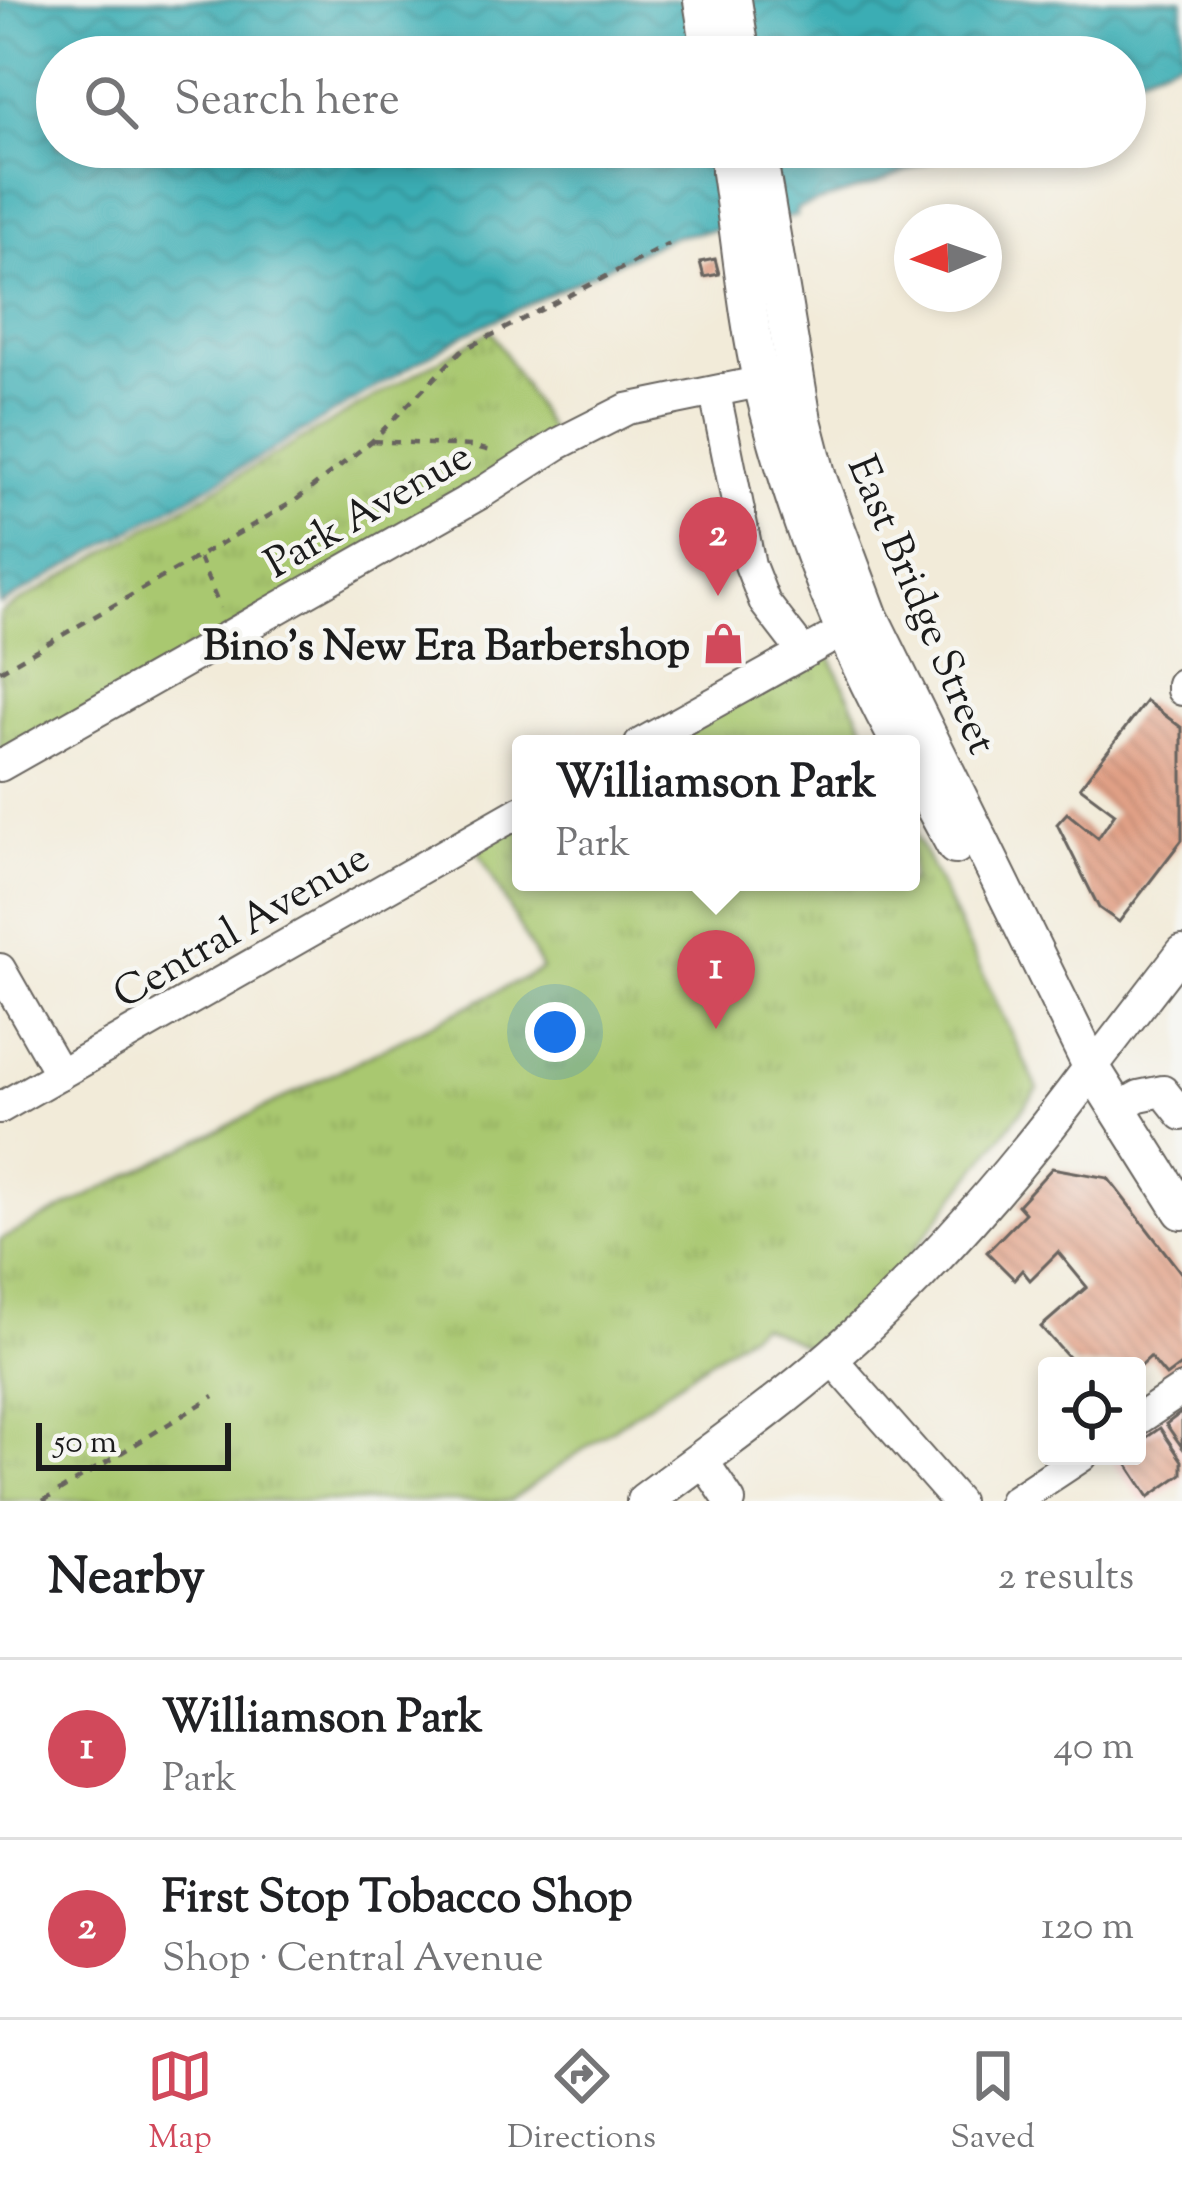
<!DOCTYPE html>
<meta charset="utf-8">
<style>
:root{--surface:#fff;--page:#f2f2f2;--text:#202124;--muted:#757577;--line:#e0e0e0;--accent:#d1495b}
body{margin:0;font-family:"Sorts Mill Goudy",serif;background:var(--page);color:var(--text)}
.controls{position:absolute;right:36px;bottom:36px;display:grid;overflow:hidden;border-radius:12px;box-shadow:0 6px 18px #0003}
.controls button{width:108px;height:108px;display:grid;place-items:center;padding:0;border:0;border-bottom:3px solid var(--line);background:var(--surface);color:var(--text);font:60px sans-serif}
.compass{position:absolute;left:894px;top:204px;width:108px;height:108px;border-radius:50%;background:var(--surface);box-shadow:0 6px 18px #0003;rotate:268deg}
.scale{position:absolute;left:36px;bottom:30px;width:195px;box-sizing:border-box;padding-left:12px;border:6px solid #1c1c1c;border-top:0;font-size:33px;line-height:42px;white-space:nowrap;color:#1c1c1c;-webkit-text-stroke:9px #f6f6f2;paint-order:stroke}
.you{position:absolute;left:555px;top:1032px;width:42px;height:42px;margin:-30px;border:9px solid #fff;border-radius:50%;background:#1a73e8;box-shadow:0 0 0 18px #1a73e833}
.badge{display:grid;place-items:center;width:78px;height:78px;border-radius:50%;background:var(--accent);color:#fff;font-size:39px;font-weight:700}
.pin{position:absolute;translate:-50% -99px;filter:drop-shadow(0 3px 6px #0008)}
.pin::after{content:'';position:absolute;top:63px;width:42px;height:36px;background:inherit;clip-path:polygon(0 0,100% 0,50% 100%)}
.popup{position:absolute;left:512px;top:735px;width:408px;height:156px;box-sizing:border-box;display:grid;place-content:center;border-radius:12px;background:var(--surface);filter:drop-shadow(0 3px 9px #0005);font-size:39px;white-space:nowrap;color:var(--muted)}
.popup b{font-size:45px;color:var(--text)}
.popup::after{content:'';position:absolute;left:50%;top:100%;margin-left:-24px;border:24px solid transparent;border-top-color:var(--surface)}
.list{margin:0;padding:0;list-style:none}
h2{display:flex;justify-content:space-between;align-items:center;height:156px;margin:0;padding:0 48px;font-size:51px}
h2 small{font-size:39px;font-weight:400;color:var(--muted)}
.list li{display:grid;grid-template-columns:78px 1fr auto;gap:36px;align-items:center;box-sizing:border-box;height:180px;padding:0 48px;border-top:3px solid var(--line)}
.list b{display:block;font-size:45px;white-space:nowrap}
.list p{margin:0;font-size:39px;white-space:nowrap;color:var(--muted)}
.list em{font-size:39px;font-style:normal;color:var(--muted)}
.icon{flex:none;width:66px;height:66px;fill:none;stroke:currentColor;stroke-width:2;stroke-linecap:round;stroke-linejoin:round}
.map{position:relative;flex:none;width:1182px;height:1501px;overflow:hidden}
.search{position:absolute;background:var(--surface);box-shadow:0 6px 18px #0003;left:36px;right:36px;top:36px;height:132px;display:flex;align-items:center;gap:30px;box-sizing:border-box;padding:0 42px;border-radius:66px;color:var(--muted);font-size:45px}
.sheet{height:516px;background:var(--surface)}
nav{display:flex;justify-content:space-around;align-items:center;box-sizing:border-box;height:168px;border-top:3px solid var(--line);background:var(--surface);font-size:33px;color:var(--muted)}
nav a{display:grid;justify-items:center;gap:6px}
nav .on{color:var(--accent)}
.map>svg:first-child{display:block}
</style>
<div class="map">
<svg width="1182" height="1501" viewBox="0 0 1182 1501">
<defs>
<pattern id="park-tufts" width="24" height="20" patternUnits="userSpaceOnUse" patternTransform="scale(3)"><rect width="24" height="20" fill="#a9c86f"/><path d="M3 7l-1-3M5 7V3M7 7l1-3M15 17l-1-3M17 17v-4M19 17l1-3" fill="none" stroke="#91ab60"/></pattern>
<pattern id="water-waves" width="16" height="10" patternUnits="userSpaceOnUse" patternTransform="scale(3)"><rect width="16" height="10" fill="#3badb4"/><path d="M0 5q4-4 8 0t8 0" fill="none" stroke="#318c92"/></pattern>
<pattern id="building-back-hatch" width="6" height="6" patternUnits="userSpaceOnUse" patternTransform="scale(3)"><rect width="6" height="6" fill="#e1a086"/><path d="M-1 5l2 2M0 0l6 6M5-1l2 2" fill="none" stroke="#c08973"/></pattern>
</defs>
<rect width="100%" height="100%" fill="#f6f6f2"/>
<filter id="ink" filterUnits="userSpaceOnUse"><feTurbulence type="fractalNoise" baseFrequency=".00833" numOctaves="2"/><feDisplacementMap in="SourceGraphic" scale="24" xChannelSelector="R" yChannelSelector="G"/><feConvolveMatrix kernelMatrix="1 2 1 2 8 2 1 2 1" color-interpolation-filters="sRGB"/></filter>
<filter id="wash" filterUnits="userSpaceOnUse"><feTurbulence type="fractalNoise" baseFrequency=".004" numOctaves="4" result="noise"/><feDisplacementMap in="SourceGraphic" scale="48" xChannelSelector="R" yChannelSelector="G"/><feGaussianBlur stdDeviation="2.7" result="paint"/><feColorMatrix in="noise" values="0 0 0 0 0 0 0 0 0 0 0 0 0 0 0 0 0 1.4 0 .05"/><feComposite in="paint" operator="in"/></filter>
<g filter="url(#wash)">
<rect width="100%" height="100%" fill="#f2ebd9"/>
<path fill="#f7d0cc" d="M1182,1398v84l-30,19h-10l-34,-45h29v-27z"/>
<g fill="url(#park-tufts)" stroke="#627246" stroke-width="3">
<path d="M491,330l67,114 -558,317v-148z"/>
<path d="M827,650l45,94h-232z"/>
<path d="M521,811v71h390v-57l127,264 -207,269 -71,-33 -250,176h-510v-261l542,-271 -70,-130z"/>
</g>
<path fill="url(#water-waves)" stroke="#2c6468" stroke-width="3" d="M0,0h1182v58l-57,23v-24h-1068v90h908l-88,36 -81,26 1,7 -126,21 -208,98 -199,120 -264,150z"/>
<g id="blocks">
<g fill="url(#building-back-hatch)">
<path d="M715,259l4,15 -15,3 -4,-15z"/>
<path d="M1146,701l36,27v112l-63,82 -20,-14 -42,-84 10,-11 31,25 17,-25 -35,-26z"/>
<path d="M1052,1168l56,10 74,96v90l-16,12 -16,-19 -13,12v-3h-61l-35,-39 46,-40 -29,-35 -28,28 -8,-10 -8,9 -27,-27 38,-39 -7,-8z"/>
<path d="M1182,1412v35l-16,-23z"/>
<path d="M1160,1428l22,33v13l-33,23 -27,-41h15v-12z"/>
</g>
</g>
</g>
<g filter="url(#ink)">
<use href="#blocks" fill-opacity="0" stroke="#67645e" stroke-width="3"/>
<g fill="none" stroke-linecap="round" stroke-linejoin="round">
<defs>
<g id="minor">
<path d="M715,393l35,172 15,38 37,48"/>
<path d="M1182,684v6"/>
<path d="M640,744l225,-125"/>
<path d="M0,766l483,-274 75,-48 69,-35 157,-32"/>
<path d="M0,969l60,105"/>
<path d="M1092,1068l90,-117"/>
<path d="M0,1108l521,-297"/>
<path d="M1116,1109l23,-13 24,-5 19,24"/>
<path d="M831,1358l126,143"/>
<path d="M1137,1420l45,-30"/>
<path d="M702,1459l28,42"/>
<path d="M1014,1501l68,-45"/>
</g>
<g id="major">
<path d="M702,0l9,57"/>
<path d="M733,0l9,57"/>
<path d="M726,147c13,76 19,163 36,237 30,126 76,246 138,360"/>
<path d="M757,147l46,273 15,58 52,139 222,451 90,143"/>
<path d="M911,765l44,81"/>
<path d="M645,1501c64,-48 130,-94 189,-146 98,-86 181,-183 258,-287"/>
</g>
</defs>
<use href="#minor" stroke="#67645e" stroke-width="34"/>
<use href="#major" stroke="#67645e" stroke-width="40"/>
<g stroke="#67645e" stroke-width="4.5" stroke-dasharray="9 9" stroke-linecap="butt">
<path d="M372,441l99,5 20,5"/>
<path d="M199,558l21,50"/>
<path d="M0,671l296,-171 76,-59 89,-90 208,-107"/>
<path d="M43,1501l171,-105"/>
</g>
<use href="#minor" stroke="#fff" stroke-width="30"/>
<use href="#major" stroke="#fff" stroke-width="36"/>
</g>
</g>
<defs>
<symbol id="shop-bare" viewBox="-9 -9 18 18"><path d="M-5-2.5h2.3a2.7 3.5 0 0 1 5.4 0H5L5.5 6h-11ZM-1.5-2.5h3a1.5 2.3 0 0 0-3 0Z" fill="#d1495b" stroke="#f6f6f2" stroke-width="2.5" paint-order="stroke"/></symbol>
</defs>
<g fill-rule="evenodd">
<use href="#shop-bare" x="694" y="614" width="59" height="59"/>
</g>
<g text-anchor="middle" stroke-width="9" stroke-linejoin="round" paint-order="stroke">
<g font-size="42" fill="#1c1c1c" stroke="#f6f6f2">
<text transform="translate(367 508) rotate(-30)" y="15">Park Avenue</text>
<text transform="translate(924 604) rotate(67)" y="15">East Bridge Street</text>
<text transform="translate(240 924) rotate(-30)" y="15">Central Avenue</text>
</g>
<g font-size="42" font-weight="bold" fill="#1c1c1c" stroke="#f6f6f2" text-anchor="end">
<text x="690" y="659">Bino's New Era Barbershop</text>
</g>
</g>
</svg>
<div class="controls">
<button><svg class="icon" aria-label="locate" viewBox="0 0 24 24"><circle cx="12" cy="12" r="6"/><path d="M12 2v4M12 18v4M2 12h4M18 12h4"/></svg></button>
</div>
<svg class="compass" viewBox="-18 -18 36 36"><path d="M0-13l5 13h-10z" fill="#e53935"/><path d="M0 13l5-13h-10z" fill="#757577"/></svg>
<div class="scale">50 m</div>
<div class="you"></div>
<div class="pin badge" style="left:716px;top:1029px">1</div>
<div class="popup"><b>Williamson Park</b>Park</div>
<div class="pin badge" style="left:718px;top:596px">2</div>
<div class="search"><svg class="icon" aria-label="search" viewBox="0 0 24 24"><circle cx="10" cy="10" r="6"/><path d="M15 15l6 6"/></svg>Search here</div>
</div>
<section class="sheet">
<h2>Nearby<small>2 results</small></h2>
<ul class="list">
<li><span class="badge">1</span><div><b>Williamson Park</b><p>Park</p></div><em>40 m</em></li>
<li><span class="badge">2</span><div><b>First Stop Tobacco Shop</b><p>Shop · Central Avenue</p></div><em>120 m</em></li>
</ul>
</section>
<nav>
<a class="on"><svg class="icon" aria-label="map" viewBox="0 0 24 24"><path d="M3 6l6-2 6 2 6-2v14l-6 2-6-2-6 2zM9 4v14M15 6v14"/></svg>Map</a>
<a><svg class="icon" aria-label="directions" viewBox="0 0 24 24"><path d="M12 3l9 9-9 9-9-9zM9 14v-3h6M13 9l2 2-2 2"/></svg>Directions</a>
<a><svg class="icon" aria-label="saved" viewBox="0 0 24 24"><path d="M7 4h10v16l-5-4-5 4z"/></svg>Saved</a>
</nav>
